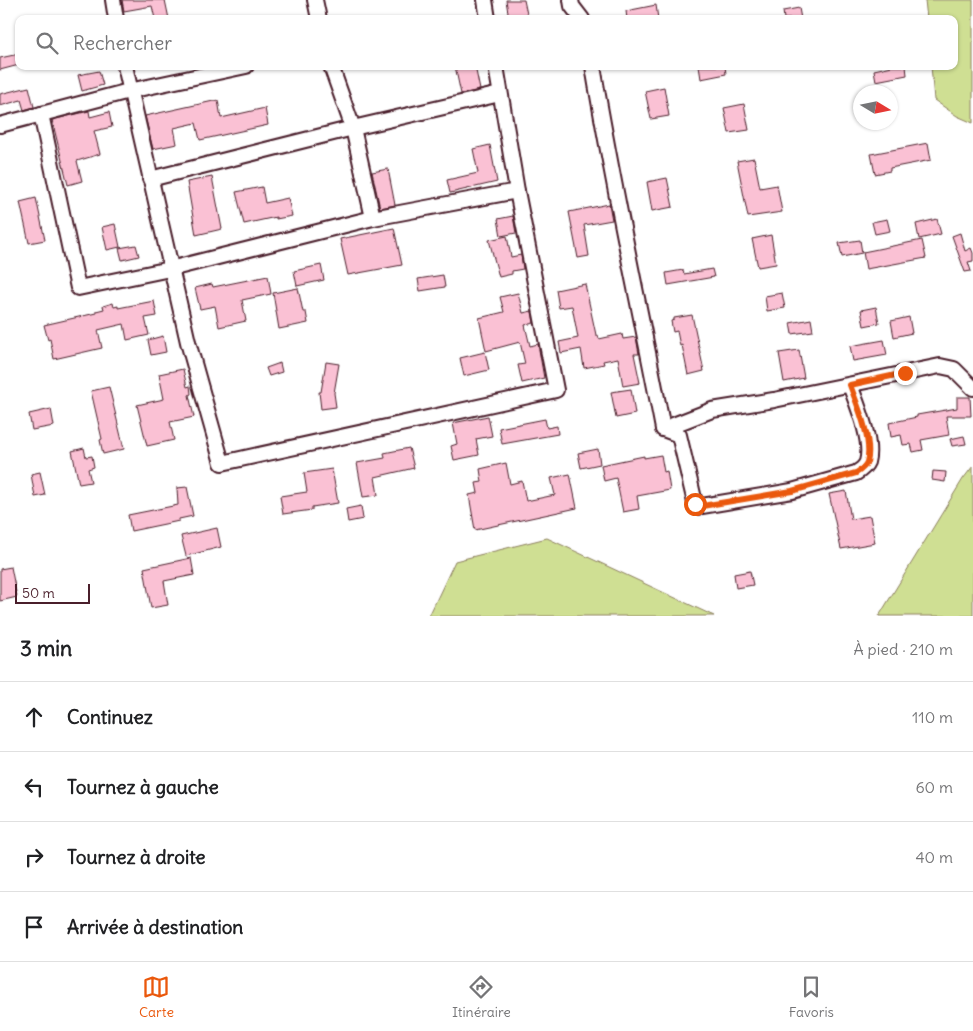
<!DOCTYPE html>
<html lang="fr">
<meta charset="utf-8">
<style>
:root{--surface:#fff;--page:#f6f6f6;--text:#202124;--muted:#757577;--line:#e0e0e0;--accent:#ea580c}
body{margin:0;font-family:Delius,sans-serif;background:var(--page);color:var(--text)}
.compass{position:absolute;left:853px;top:85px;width:45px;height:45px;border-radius:50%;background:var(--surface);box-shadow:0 1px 4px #0004;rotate:100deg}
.scale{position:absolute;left:15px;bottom:12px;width:75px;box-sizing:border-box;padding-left:5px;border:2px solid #4a1f2b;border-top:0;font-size:14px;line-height:18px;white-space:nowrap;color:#4a1f2b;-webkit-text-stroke:4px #fff;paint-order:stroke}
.stop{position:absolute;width:15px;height:15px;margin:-11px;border:4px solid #ea580c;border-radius:50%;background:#fff}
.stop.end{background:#ea580c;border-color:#fff;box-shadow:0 1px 5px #0008}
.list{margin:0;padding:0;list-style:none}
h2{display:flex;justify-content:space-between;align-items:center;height:65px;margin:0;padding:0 20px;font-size:21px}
h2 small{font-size:16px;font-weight:400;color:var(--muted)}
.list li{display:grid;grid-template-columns:32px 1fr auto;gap:15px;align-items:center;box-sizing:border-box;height:70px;padding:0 20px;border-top:1px solid var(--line)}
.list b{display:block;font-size:19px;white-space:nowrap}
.list em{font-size:16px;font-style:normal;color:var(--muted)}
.icon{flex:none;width:28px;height:28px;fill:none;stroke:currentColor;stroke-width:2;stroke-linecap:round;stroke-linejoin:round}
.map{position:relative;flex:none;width:973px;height:616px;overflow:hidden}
.search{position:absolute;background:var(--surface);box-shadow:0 1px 4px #0004;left:15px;right:15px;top:15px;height:55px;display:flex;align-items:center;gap:12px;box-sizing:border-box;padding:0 18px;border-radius:10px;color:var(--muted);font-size:19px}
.sheet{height:345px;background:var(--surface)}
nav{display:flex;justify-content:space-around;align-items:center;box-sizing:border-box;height:70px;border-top:1px solid var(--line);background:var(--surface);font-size:14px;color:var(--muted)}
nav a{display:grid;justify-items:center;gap:2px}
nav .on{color:var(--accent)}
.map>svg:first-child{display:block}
</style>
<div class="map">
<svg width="973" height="616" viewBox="0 0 973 616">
<rect width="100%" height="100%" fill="#fff"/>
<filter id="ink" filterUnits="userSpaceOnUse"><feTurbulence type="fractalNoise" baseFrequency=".02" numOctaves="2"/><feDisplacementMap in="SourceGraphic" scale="10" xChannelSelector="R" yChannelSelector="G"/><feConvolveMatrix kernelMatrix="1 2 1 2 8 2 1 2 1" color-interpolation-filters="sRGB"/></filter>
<g filter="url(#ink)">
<g fill="#cfdf93" stroke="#8c7f5f">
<path d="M925,0h48v123l-16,-7 -23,-16 -3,-34h23v-47h-27z"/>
<path d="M973,466v150h-94l84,-137z"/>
<path d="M547,538l167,78h-285l26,-55z"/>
</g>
<g fill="#fac1d4" stroke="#4a1f2b">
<path d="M122,0h43l4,19h-14l-3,-13 -28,5z"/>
<path d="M506,0h18l4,19h-19z"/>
<path d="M656,5l2,14h-31l-1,-8z"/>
<path d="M799,8l2,11h-17l-1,-8z"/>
<path d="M19,54v11l-19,5v-12z"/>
<path d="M455,66h20l5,24 -19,4z"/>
<path d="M699,66h26l1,8 -25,5z"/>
<path d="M892,66h14l1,9 -31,6 -2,-11z"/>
<path d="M99,71l4,14 -21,6 -4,-16z"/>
<path d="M29,87l5,20 -10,3 -3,-10 -21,6v-12z"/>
<path d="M664,87l5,29 -18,3 -6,-28z"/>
<path d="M218,100l3,18 44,-10 3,17 -68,15 -4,-17 -22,5 3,16 -24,5 -8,-33z"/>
<path d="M744,104l5,26 -20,3 -5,-25z"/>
<path d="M89,111l1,6 19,-5 3,15 -18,4 6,23 -23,7 5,20 -14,4 -16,-65z"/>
<path d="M928,143l3,17 -41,8v3l-15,3 -4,-20z"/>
<path d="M490,145l7,37 -47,11 -3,-13 31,-7 -5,-24z"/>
<path d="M754,158l6,30 17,-3 5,27 -34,5 -11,-56z"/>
<path d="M388,169l7,36 -15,3 -8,-36z"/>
<path d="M212,177l10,52 -26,6 -9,-53z"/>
<path d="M667,178l6,29 -21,4 -5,-29z"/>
<path d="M262,187l3,16 23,-5 4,18 -16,3v-2l-32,7 -8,-32z"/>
<path d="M36,198l9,42 -16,3 -9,-41z"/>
<path d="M609,204l3,16 -28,5 5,31 -11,2 -9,-46z"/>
<path d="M513,216l3,17 -15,3 -3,-17z"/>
<path d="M887,219l3,12 -15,3 -3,-12z"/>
<path d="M937,219l4,15 -22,5 -3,-15z"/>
<path d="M115,224l5,23 -13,3 -5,-23z"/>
<path d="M394,228l8,37 -54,10 -8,-36z"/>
<path d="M960,233l5,18 6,-3 2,5v8l-5,1 3,9 -6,1 -13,-36z"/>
<path d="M771,235l5,29 -18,3 -6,-28z"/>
<path d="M507,236l4,21 10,-2 2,14 -11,2v3l-13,3 -10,-37z"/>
<path d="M860,240l2,13 -20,4 -3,-14z"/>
<path d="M922,240l4,18 -60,11 -3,-17z"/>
<path d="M136,245l3,11 -17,4 -3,-12z"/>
<path d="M321,265l3,15 -27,6 -3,-15z"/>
<path d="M712,269l2,8 -46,8 -2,-12 17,-3 1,4z"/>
<path d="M443,275l2,12 -25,4 -2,-12z"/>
<path d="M268,276l3,18 -29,6 4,21 -27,6 -4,-21 -15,3 -5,-21 17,-4 1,3z"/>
<path d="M585,284l11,51h2l1,4 23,-5 1,5 13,-2 3,17h-5l6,29 -17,3 -5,-28 -15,3 1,3 -20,4 -3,-19 -20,4 -2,-11 19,-4 -6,-32 -13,2 -3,-18z"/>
<path d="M298,288l5,24h3l2,11 -29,6 -6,-36z"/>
<path d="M518,293l5,20 9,-2 2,12 -9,2 5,21 8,-2 6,34 -22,5 -4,-18 7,-1 -5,-22 -34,9 -7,-33 25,-6 -4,-15z"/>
<path d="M782,293l3,15 -18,3 -2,-15z"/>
<path d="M154,301l3,15 -12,2 4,17 -22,5 -3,-16 -26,6 4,18 -48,11 -4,-20 -2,1 -4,-15 52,-12v-2l8,-2 -1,-3 10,-3 1,4 4,-1v2z"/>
<path d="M876,307l3,16 -15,3 -3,-16z"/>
<path d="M692,315l12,56 -16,4 -6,-30 -2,1 -3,-15 -4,1 -2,-11 3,-1v-2z"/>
<path d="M909,317l3,16 -18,4 -3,-16z"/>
<path d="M811,319l2,12 -21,3 -2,-11z"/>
<path d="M163,336l3,16 -15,3 -3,-15z"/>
<path d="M884,340l3,15 -34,6 -3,-15z"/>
<path d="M799,350l5,28 -20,4 -5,-29z"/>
<path d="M485,352l4,18 -25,6 -4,-18z"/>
<path d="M326,362l13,2 -5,29 2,14 -15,2 -2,-17h2z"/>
<path d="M280,363l2,9 -13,4 -3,-8z"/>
<path d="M183,369l4,18 3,-1 1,8 -2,1 5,22 -24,5 4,18 -27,6 -10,-41 27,-6 -5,-25z"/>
<path d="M109,387l15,62 -21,5 -3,-14 2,-1 -11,-48z"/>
<path d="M631,389l4,25 -19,4 -5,-26z"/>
<path d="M957,397h13l1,19h-25l3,19 -28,5 2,10 -10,2 -2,-8 -8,1 -2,-10 -10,2 -2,-14 28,-6v-2l40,-7z"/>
<path d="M51,409l3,17 -22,4 -3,-16z"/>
<path d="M488,416l4,20 -16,3 3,16 -25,5 -3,-14 6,-2 -4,-21z"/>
<path d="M545,419l2,9 10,-2 1,8 -56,10 -3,-16z"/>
<path d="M964,436l2,8 -14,2 -2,-7z"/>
<path d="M84,448l2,9 6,-1 2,11 -6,2 3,13 -12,2 -7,-33z"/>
<path d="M409,448l5,20 -39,9 3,18 -15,2 -6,-34 28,-5 -1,-5z"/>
<path d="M598,449l2,15 -19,4 -3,-15z"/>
<path d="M661,455l3,17 3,-1 3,19 -33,6 2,13 -16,3 -7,-34 -12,3 -3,-16 43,-9v2z"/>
<path d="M506,463l4,21 12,-3 4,20 29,-6 -4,-17 19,-4 7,34 -102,22 -6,-35 9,-2 -2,-10 6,-1 -2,-13z"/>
<path d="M332,469l6,34 -26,4v3l-29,4 -3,-18 27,-4 -3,-19z"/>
<path d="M933,471l13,1 -1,10 -13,-2z"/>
<path d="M40,472l5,23 -10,2 -4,-23z"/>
<path d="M187,487l6,29 -14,3v2l-48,10 -3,-16 50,-10 -1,-17z"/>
<path d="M846,491l5,28 19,-3 5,27 -34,6 -12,-55z"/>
<path d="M361,506l2,13 -15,3 -2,-13z"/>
<path d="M217,528l4,19 -35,9 -5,-20z"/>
<path d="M191,558l3,17 -30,6 4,24 -17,3 -7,-40z"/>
<path d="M11,567l6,30 -17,4v-32z"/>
<path d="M750,571l3,14 -17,3 -2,-14z"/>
</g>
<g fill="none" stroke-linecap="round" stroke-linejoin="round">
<defs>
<g id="minor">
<path d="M113,0l3,19"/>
<path d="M315,0l4,19"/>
<path d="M485,0l3,19"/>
<path d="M571,0l1,6 10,13"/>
<path d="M125,66l63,276 34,121 334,-73 -39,-199 -21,-125"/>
<path d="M331,66l22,62 20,90"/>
<path d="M593,66c20,122 47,242 70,363l16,6 17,72 96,-16 64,-18c5,-3 9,-6 11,-11 6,-21 -10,-58 -17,-77"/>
<path d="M41,114l37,174 92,-19 203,-51 144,-27"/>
<path d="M0,125l129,-34 117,-25"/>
<path d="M150,179l203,-51 147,-34"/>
<path d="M663,429l49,-19 62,-10 166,-34 14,3 19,19"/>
</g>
</defs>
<use href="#minor" stroke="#4a1f2b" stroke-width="18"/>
<use href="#minor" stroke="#fff" stroke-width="14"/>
</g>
</g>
<g fill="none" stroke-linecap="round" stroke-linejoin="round" filter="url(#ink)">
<path stroke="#ea580c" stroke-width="6" d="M695,504l1,3 96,-16 64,-18c5,-3 9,-6 11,-11 6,-21 -10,-58 -17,-77l55,-12"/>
</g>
</svg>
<svg class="compass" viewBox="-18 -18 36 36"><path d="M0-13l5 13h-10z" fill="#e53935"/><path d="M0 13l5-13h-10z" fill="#757577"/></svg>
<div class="scale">50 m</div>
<div class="stop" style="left:695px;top:504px"></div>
<div class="stop end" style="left:905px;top:373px"></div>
<div class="search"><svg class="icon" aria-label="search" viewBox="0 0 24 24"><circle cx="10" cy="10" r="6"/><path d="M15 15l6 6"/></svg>Rechercher</div>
</div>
<section class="sheet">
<h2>3 min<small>À pied · 210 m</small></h2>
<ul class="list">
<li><svg class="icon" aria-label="ahead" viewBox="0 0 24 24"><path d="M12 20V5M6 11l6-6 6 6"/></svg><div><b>Continuez</b></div><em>110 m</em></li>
<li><svg class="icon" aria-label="left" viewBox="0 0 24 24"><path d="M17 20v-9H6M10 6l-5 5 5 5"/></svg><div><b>Tournez à gauche</b></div><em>60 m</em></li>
<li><svg class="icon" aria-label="right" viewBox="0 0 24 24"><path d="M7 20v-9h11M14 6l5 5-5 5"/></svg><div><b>Tournez à droite</b></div><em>40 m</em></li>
<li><svg class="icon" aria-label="arrive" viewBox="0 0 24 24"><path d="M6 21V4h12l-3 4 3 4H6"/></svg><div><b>Arrivée à destination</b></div></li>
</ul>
</section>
<nav>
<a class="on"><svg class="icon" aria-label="map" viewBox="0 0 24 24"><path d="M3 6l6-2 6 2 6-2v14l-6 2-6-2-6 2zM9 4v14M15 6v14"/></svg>Carte</a>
<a><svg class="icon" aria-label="directions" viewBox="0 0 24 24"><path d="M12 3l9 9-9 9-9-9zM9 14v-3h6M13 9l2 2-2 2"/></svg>Itinéraire</a>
<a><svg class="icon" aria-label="saved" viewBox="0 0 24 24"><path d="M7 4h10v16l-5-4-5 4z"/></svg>Favoris</a>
</nav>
